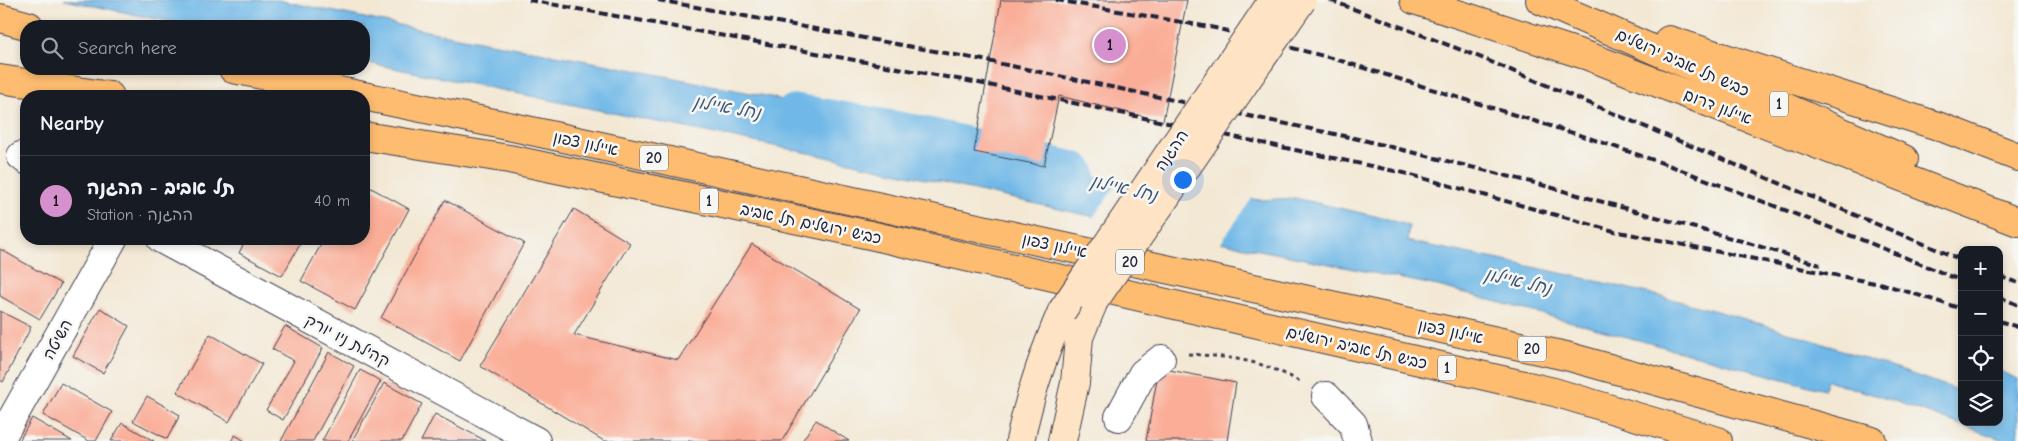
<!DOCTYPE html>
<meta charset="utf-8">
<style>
:root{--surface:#171b24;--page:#242831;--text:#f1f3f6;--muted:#9ea1a6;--line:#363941;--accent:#d690ce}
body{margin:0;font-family:"Comic Neue","Playpen Sans Hebrew",sans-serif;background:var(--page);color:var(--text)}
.controls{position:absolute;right:15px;bottom:15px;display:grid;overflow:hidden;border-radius:10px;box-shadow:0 2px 8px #0003}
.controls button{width:45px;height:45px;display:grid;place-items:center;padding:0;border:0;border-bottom:1px solid var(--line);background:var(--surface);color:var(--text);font:25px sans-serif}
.you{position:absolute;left:1182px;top:179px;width:18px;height:18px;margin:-12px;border:4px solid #fff;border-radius:50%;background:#1a73e8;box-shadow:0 0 0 8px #1a73e833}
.badge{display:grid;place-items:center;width:32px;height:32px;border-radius:50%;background:var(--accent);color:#111;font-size:16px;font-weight:700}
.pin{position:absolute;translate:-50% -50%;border:2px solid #fff;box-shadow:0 1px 5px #0006}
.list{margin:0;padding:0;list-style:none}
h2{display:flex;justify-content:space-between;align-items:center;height:65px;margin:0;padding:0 20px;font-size:21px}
h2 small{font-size:16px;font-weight:400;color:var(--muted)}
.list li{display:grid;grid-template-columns:32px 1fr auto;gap:15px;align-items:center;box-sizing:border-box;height:90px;padding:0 20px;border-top:1px solid var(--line)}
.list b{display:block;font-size:19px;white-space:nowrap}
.list p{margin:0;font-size:16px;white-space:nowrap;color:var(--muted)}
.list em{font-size:16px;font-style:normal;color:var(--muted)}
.icon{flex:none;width:28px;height:28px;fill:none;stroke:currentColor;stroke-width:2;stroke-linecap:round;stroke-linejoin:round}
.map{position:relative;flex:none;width:2018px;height:441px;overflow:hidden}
.search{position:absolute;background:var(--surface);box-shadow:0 2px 8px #0003;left:20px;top:20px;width:350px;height:55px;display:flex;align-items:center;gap:12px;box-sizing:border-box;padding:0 18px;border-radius:20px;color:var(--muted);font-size:19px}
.panel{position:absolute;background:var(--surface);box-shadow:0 2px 8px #0003;left:20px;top:90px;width:350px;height:155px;border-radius:20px}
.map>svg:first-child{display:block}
</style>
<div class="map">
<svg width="2018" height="441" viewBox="0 0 2018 441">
<rect width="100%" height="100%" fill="#f6f6f2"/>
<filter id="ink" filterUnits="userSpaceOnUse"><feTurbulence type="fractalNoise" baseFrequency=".02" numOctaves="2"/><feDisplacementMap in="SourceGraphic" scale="10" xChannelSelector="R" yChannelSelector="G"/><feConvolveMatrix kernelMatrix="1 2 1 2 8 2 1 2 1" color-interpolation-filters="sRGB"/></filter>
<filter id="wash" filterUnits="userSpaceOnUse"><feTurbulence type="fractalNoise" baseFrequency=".0096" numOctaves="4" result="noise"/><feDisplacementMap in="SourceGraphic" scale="20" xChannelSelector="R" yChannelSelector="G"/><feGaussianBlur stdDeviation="1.12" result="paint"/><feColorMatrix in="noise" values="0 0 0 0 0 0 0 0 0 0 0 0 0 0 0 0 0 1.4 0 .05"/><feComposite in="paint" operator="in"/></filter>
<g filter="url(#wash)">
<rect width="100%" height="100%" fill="#f3e8d4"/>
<path fill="#6fb8e7" stroke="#486d91" d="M64,0h214l164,34 167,31 162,32 95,26 -2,12 291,52 106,13 34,-2 93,21 21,7 -2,15c122,25 248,50 368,87 62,20 124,42 186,63l1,-2v33h37v-51l19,8v62h-12l-109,-39 -70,-22 -3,10 -386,-104 -357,-72 -263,-59 -454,-93v-36h-173z"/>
<path fill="#f3e8d4" d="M1121,179l34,6 98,12 -33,47 -128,-25z"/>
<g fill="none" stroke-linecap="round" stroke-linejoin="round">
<path stroke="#6fb8e7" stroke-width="50" d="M797,119l120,21 154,36"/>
</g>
<g id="blocks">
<g fill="#faae98">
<path d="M1001,0h186l-24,121 -104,-25 -15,70 -70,-14z"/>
<path d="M364,184l45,25 -54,101 -54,-29 23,-42h40z"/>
<path d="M445,200l79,43 -64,118 -79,-43z"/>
<path d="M574,209l56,34 -56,92 104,25 74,-116 108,65 -78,132h-178l-124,-75z"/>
<path d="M246,239h57l-21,37 -43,-23z"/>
<path d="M0,249l61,35 -21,35 -40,-23z"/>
<path d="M100,308l29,18 -26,47 -30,-17z"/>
<path d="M0,311l31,16 -28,55 -3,-2z"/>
<path d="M285,326l38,22 -40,72 -17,-10 28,-49 -22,-12z"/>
<path d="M210,334l52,30 -33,58 -52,-30z"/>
<path d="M329,352l25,14 -41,75h-32z"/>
<path d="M1159,368l77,15 -9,58h-81z"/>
<path d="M360,370l21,11 -33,60h-26z"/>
<path d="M61,383l51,29 -16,29h-7l-46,-26z"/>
<path d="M384,383l38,21 -20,37h-50z"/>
<path d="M147,396l33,19 -13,24 -34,-18z"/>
<path d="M435,414l51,27h-65z"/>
<path d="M32,418l40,23h-53z"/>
<path d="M816,420l33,21h-47z"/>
<path d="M122,423l32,18h-43z"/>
<path d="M235,435l10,6h-14z"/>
</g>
</g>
</g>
<g filter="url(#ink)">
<use href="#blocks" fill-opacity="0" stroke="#414052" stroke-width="1"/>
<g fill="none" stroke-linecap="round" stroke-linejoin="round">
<defs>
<g id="street">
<path d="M21,156l5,4"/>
<path d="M161,239l375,202"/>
<path d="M1326,396l27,28 5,17"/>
<path d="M1119,417l24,-44 18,-14"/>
<path d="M0,440l113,-201"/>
</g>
<g id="secondary">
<path d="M1020,441c9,-45 24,-88 42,-130"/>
<path d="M1062,441l13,-58 4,-46 15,-36"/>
</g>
<g id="highway">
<path d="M1414,0l174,56 430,166"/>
<path d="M1540,0l364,159"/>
<path d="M0,18l29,8"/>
<path d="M1669,40l272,87 77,30"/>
<path d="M233,69l280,58 1053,229 306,85"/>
<path d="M0,79l110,17"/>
<path d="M364,136l145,23 361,76 684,157 164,49"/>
</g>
</defs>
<use href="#street" stroke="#414052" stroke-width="30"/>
<use href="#secondary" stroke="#414052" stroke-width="30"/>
<use href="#highway" stroke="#414052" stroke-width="30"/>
<path stroke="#414052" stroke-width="3" stroke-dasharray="4 4" stroke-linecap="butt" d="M1188,354c45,3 74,6 114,29"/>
<use href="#street" stroke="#fff" stroke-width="28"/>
<use href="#secondary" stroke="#fee4c5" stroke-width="28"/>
<use href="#highway" stroke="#fdbc6f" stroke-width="28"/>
<g stroke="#22223b" stroke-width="4" stroke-dasharray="8 4" stroke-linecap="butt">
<path d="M529,0l450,83 425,90 210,58 271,54"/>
<path d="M658,0l325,60 380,80 172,43 210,59 75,23"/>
<path d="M1056,0l159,28 120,31 254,79 82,28 199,77 92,38"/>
<path d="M1330,0l147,56 485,204"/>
<path d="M1999,276l19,7"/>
<path d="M1880,283l82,26"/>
<path d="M1999,297l19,8"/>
<path d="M1999,321l19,6"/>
</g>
<defs>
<g id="secondary-bridge">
<path d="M1094,301l208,-301"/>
<path d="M1062,311l211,-311"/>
</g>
</defs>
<use href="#secondary-bridge" stroke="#414052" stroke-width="30" stroke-linecap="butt"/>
<use href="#secondary-bridge" stroke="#fee4c5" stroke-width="28"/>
</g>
</g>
<g text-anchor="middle" stroke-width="5" stroke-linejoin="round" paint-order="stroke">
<g fill="#f6f6f2" stroke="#626272" stroke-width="1">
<rect x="1770" y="91.5" width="18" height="25" rx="4"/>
<rect x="640" y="145.5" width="28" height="25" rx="4"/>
<rect x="700" y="188.5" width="18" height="25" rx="4"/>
<rect x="1116" y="249.5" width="28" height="25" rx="4"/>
<rect x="1518" y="336.5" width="28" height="25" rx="4"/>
<rect x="1438" y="355.5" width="18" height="25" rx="4"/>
</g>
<g font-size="15" font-weight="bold" fill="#22223b">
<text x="1779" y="109">1</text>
<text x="654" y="163">20</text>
<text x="709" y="206">1</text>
<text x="1130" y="267">20</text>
<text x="1532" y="354">20</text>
<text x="1447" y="373">1</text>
</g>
<g font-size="16" fill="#22223b" stroke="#f6f6f2">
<text transform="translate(1683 62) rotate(24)" y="6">כביש תל אביב ירושלים</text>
<text transform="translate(1718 106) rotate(21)" y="6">איילון דרום</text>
<text transform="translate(586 143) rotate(12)" y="6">איילון צפון</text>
<text transform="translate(1171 150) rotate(-56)" y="6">ההגנה</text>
<text transform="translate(811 223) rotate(12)" y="6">כביש ירושלים תל אביב</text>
<text transform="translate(1055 245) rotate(12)" y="6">איילון צפון</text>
<text transform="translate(1451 331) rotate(12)" y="6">איילון צפון</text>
<text transform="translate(57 339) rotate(-61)" y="6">השיטה</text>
<text transform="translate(348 340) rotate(28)" y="6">קהילת ניו יורק</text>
<text transform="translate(1357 347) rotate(13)" y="6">כביש תל אביב ירושלים</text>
</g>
<g font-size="18" font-style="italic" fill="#3d5677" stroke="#f6f6f2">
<text transform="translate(727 107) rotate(10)" y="6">נחל איילון</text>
<text transform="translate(1124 188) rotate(13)" y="6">נחל איילון</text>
<text transform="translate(1518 281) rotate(13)" y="6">נחל איילון</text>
</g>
</g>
</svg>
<div class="controls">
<button>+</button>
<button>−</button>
<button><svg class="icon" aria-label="locate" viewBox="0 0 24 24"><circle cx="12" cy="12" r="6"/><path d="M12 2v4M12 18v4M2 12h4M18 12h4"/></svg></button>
<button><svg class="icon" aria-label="layers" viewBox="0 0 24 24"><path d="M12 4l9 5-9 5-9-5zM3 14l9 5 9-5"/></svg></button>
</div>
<div class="you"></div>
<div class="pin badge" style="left:1110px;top:45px">1</div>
<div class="search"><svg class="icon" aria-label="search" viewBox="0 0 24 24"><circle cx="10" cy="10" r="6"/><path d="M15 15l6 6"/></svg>Search here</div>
<section class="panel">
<h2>Nearby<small></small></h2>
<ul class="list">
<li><span class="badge">1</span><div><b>תל אביב - ההגנה</b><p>Station · ההגנה</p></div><em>40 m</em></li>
</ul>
</section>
</div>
